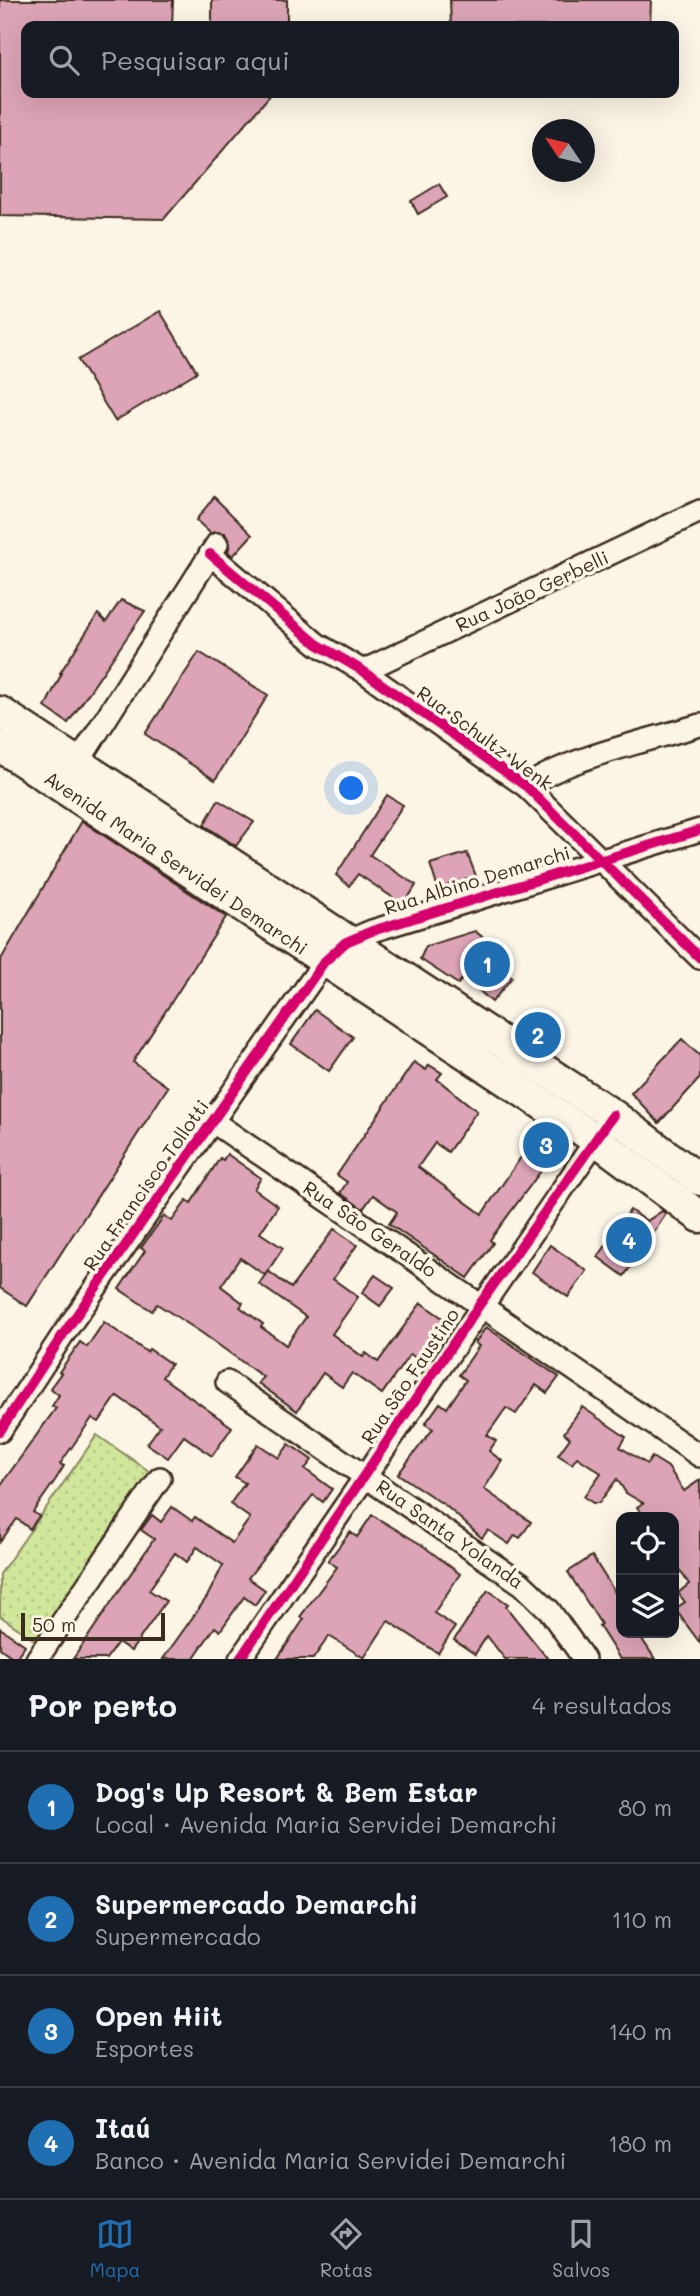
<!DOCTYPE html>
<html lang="pt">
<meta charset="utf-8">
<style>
:root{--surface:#171b24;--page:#242831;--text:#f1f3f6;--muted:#9ea1a6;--line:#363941;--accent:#1f6fb2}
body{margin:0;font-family:Mali,sans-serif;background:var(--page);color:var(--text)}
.controls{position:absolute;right:21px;bottom:21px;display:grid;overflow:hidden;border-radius:14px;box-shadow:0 7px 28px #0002}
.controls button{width:63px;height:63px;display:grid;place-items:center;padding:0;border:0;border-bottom:2px solid var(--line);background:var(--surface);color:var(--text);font:35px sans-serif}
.compass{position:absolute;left:532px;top:119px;width:63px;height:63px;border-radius:50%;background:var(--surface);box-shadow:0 7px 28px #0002;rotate:305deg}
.scale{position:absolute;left:21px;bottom:18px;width:144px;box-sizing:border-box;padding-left:7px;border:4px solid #3b2a1e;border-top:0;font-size:19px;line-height:24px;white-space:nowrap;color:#3b2a1e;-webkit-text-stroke:5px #fcf5e5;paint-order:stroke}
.you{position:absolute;left:352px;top:789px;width:24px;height:24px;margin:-18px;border:5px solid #fff;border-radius:50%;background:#1a73e8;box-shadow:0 0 0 10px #1a73e833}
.badge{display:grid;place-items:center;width:46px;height:46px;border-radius:50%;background:var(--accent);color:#fff;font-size:23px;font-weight:700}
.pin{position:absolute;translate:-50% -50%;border:4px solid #fff;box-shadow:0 2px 7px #0006}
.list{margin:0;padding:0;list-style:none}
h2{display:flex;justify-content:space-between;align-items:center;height:91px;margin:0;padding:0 28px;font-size:30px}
h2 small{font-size:23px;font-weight:400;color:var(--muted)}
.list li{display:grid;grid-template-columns:46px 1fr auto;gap:21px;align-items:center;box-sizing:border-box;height:112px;padding:0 28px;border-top:2px solid var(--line)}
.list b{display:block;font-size:26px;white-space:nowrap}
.list p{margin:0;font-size:23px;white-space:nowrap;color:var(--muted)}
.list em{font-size:23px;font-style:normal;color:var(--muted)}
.icon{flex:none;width:38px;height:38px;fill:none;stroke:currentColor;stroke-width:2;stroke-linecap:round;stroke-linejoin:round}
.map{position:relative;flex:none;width:700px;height:1659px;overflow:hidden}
.search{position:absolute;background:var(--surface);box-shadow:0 7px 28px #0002;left:21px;right:21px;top:21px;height:77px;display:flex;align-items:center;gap:18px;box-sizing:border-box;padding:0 24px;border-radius:14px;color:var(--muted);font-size:26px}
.sheet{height:539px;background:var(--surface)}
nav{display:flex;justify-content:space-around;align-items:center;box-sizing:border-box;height:98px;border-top:2px solid var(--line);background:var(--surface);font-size:19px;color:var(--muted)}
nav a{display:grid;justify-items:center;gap:4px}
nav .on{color:var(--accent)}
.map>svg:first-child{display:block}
</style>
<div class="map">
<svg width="700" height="1659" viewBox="0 0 700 1659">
<defs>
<pattern id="park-dots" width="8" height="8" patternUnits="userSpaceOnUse" patternTransform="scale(1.75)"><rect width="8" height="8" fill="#d0e69b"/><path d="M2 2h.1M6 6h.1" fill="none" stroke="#b4c585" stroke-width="1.8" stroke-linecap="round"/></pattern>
</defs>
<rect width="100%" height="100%" fill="#fcf5e5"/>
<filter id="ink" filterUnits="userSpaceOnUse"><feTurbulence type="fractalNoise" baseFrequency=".0143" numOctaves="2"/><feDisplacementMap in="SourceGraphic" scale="14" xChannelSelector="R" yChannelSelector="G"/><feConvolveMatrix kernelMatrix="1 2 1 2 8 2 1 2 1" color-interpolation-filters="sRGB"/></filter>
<g filter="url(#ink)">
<path fill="url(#park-dots)" stroke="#86885c" stroke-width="2" d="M97,1435l56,39 -117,167 -36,-25v-42z"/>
<g fill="#dca4b6" stroke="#3b2a1e" stroke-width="2">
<path d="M0,0h173l-1,26h-146v67h246l-108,126 -164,-3z"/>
<rect x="212" y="0" width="75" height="26"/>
<path d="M450,0h201l-1,26h-199z"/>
<path d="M439,184l8,13 -29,17 -7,-13z"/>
<path d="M160,311l37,61 -82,49 -37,-61z"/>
<path d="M214,497l38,38 -19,21 -5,-4 2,-8 -5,-11h-15l-14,-13z"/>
<path d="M121,600l24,11 -77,112 -23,-16 17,-34h-2l38,-59 8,8z"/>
<path d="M199,652l69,43 -53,85 -70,-46z"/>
<path d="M387,795l16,10 -33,50 46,30 -12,20 -46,-31 -9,12 -13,-11z"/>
<path d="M218,800l36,22 -18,24 -32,-21z"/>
<path d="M82,821l144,96 -93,145 35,25 -141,219 -27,-18v-327z"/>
<path d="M467,853l9,23 -38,13 -8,-25z"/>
<path d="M475,931l16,13 -6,8 27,25 -20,25 -28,-25 -6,7 -38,-25 6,-13z"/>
<path d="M315,1010l38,27 -24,34 -38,-27z"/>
<path d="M682,1039l18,17v22l-41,45 -28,-30z"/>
<path d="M414,1062l12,8 3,-5 13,8 -5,6 40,32 -29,41 -13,-9 -17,24 64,47 57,-83 21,14 -70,95 3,3 -25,35 -79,-54 8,-12 -24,-17 -10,14 -23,-16 7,-11 -10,-7z"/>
<path d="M227,1154l34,24 -7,11 24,17 -18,27 23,15 -18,27 -25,-17 -19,28 22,17 -3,4 23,17 -2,3 25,18 20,-28 -47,-33 9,-13 23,17 43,-59 23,16 -24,34 25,18 -26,37 31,23 3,-4 12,9 43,-59 23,16 -28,39 -6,-4 -28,40 -30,-21 -10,14 -19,-14 -26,38 -39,-28 5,-6 -61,-44 -45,-29 -5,7 -33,-22 26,-38 -4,-3 23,-32 8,5 15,-21 4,3 29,-45 3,2z"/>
<path d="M630,1210l17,11 15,-10 4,3 -42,62 -26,-19z"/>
<path d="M550,1245l37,26 -19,26 -36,-25z"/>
<path d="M375,1275l19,13 -14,18 -18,-13z"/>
<path d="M104,1322l43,30 2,-3 22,15 -9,13 70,50 -20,29 -28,-20 -16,22 -21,-14 13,-18 -43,-30 -18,26 -7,-4 -32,46 4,2 -8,13 -23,33 6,4 -9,13 -13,-10 -17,23v-56l56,-78 -4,-2 7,-11 -9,-7 11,-15 -2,-1 21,-30 7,5z"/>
<path d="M486,1327l73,50 -12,16 -11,-8 -20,29 -10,-6 -19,27 9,6 -7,10 13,10 -18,28 47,33 -11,16 -5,-3 -6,9 -21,-14 -6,8 -36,-32 -48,-32 35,-45 -8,-5 15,-21 7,5 19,-28 -7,-5 20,-29 -4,-3z"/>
<path d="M582,1407l44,30 -6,10 27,17 5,-7 16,10 16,24 16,-11v163l-25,-34 10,-7 -7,-9 11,-9 -15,-22v-45h-30l-7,-10 6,-4 -17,-10 -9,-14 -18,24h-6l-9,-6 17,-24 -24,-16 -5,7 -14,-9 12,-17 -6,-5z"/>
<path d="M258,1444l21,14 10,-14 23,16 -7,9 27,20 -9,13 -10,-7 -65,83 17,12 -10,15 -11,-8 -24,34 -5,-4 -22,32h-30l44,-62 16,-32 -26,-18 -10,15 -12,-9 -26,37 17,11 -35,50 -13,-9 -12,17h-33l81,-120 -13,-9 11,-15 9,7 11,-15 20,14 3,-4 37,26 18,-25 -20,-14 15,-21 -10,-6z"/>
<path d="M372,1515l50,30 38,29 -26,39 21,14 -17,26 -50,-32 -24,37 -35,-22 -16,23h-36l27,-40 -4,-2 37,-50 -9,-6 22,-29 7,5z"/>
<path d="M592,1556l29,46v31h17l17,26h-35l-21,-33 2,-2 -33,-52z"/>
<path d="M488,1590l20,14 -2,3 42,52h-43l-18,-23 -12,18 -21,-14z"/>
<path d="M0,1628l25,17 -10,14 -15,-11z"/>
</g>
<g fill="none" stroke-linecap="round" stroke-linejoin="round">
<defs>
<g id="minor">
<path d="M210,554l107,90 46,27 164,116 173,171"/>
<path d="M363,671l337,-160"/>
<path d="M77,764l140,-220"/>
<path d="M527,787c35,-28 127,-48 173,-62"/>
<path d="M212,1121l488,335"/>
<path d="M227,1382l295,202 27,26 35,49"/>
<path d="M0,1431l62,-95 262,-374 22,-20 26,-11 328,-101"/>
<path d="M37,1659l123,-181"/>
<path d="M240,1659l363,-529"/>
</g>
<g id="secondary">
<path d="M0,712l613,403 87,65"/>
<path d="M0,746l595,393 105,78"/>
</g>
</defs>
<use href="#minor" stroke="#3b2a1e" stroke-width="26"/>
<use href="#secondary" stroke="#3b2a1e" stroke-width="35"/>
<use href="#minor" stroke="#fcf5e5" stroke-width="21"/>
<use href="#secondary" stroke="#fcf5e5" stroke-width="30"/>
<defs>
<g id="cycleway">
<path d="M210,554l107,90 46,27 164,116 173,171"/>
<path d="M0,1431l62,-95 262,-374 22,-20 26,-11 328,-101"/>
<path d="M240,1659l240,-355 133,-189"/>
</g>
</defs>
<use href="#cycleway" stroke="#fcf5e5" stroke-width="15"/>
<use href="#cycleway" stroke="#d6006c" stroke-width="10"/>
</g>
</g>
<g text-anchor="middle" stroke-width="7" stroke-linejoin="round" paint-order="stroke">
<g font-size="19" fill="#3b2a1e" stroke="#fcf5e5">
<text transform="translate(532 591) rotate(-25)" y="7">Rua João Gerbelli</text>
<text transform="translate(485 738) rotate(36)" y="7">Rua Schultz Wenk</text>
<text transform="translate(176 863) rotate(34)" y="7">Avenida Maria Servidei Demarchi</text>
<text transform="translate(477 880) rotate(-17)" y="7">Rua Albino Demarchi</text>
<text transform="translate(146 1185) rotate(-55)" y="7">Rua Francisco Tollotti</text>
<text transform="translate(370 1229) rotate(34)" y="7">Rua São Geraldo</text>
<text transform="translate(410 1376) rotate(-56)" y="7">Rua São Faustino</text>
<text transform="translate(450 1534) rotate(35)" y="7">Rua Santa Yolanda</text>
</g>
</g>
</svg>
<div class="controls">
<button><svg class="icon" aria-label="locate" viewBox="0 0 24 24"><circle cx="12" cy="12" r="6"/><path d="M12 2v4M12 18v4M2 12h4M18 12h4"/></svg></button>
<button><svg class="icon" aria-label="layers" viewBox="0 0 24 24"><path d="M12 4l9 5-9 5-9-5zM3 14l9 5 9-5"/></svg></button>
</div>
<svg class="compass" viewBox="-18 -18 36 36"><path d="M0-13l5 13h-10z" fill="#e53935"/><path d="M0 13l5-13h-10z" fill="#9ea1a6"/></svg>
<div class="scale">50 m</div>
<div class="you"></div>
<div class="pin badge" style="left:487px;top:964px">1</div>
<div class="pin badge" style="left:538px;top:1035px">2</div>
<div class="pin badge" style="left:546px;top:1145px">3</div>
<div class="pin badge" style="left:629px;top:1240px">4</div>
<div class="search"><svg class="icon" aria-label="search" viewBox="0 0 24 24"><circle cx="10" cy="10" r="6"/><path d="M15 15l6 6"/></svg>Pesquisar aqui</div>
</div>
<section class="sheet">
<h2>Por perto<small>4 resultados</small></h2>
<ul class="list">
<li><span class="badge">1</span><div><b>Dog's Up Resort &amp; Bem Estar</b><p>Local · Avenida Maria Servidei Demarchi</p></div><em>80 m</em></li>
<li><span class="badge">2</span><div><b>Supermercado Demarchi</b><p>Supermercado</p></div><em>110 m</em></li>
<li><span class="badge">3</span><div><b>Open Hiit</b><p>Esportes</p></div><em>140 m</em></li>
<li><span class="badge">4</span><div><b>Itaú</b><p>Banco · Avenida Maria Servidei Demarchi</p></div><em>180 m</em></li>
</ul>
</section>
<nav>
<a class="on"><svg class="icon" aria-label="map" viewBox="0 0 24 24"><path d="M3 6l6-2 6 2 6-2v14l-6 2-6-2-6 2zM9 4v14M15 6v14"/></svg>Mapa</a>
<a><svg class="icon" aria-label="directions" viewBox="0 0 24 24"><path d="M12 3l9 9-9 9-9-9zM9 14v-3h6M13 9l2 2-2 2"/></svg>Rotas</a>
<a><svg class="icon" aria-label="saved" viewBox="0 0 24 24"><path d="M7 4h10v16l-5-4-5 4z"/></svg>Salvos</a>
</nav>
